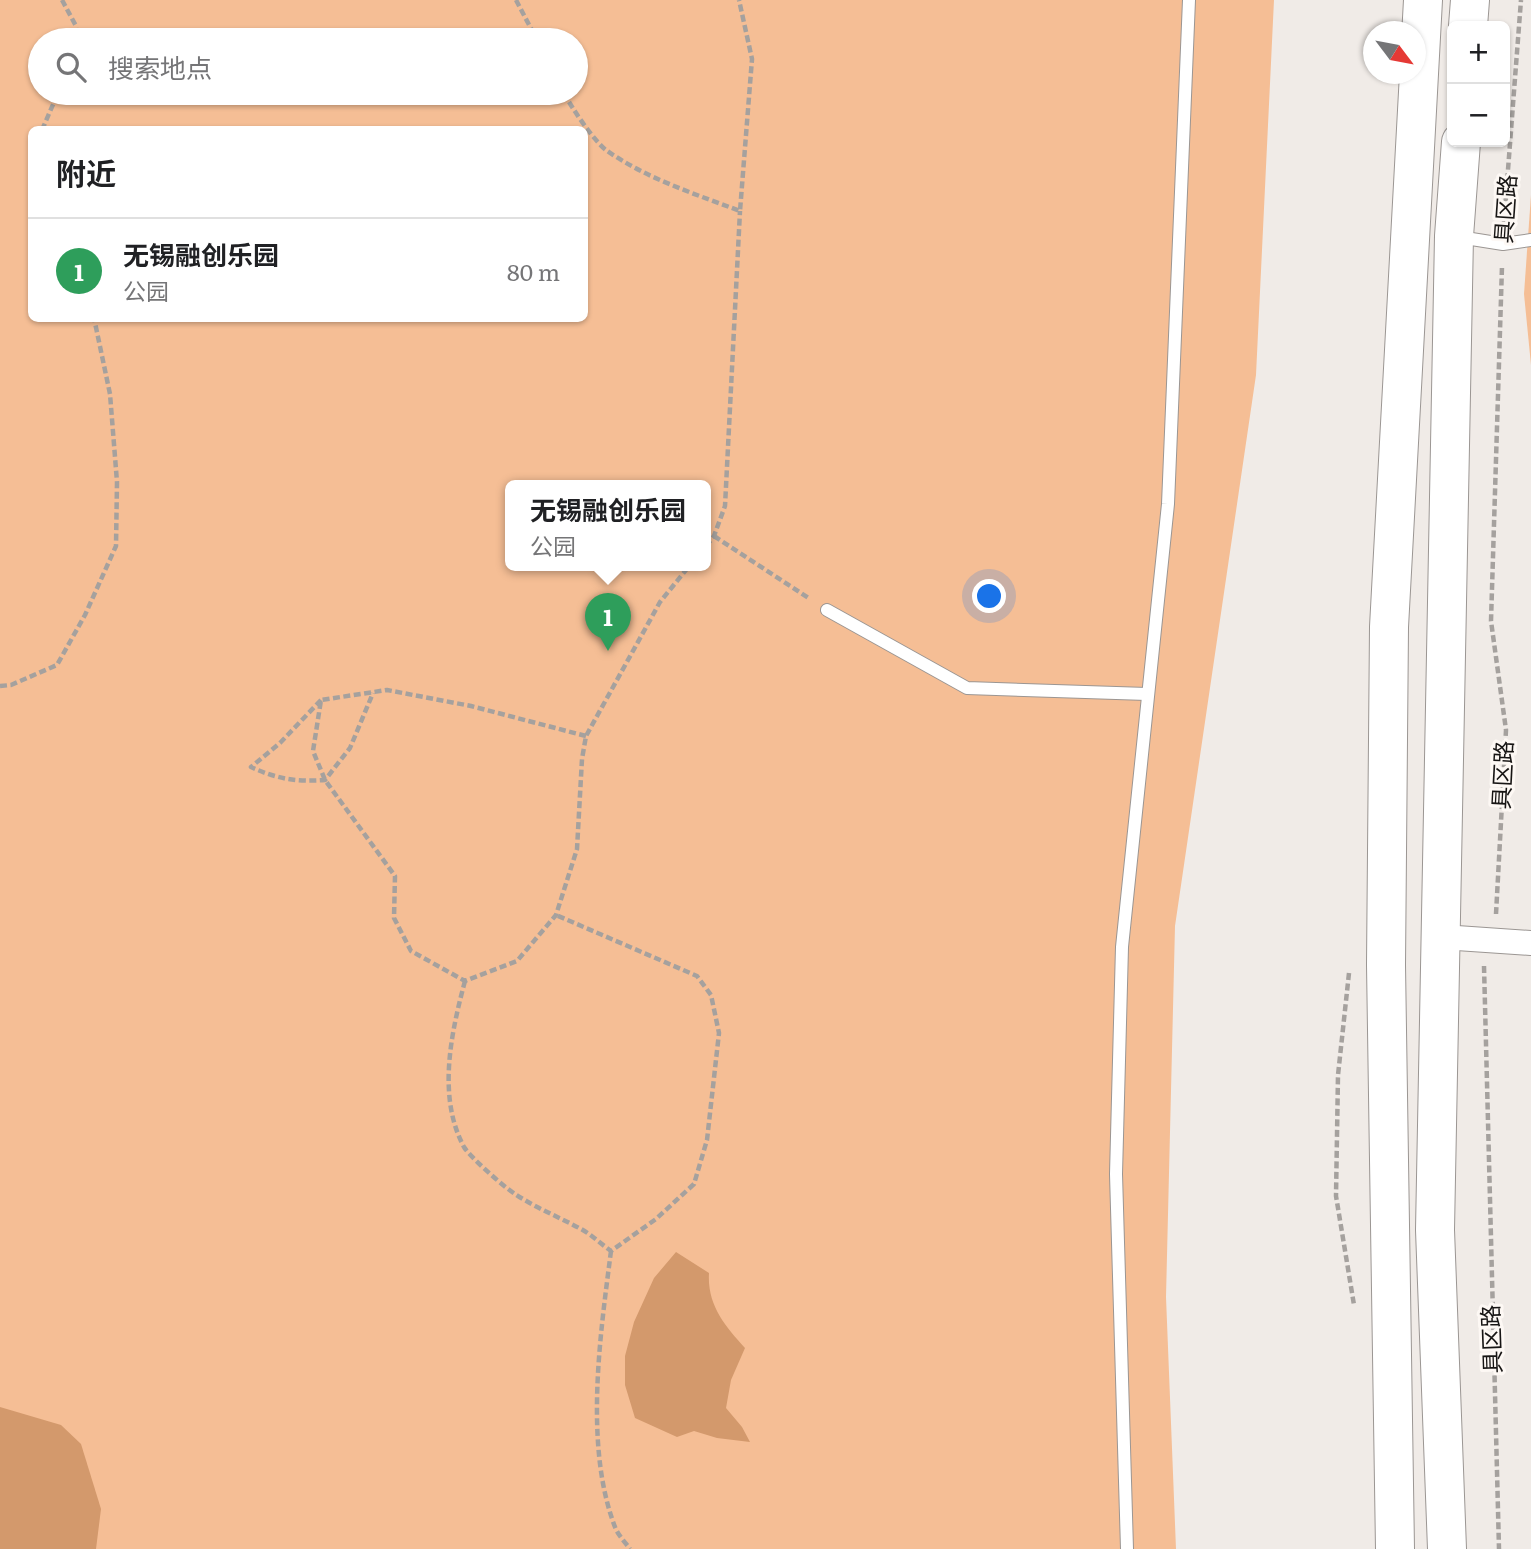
<!DOCTYPE html>
<html lang="zh">
<meta charset="utf-8">
<style>
:root{--surface:#fff;--page:#f2f2f2;--text:#202124;--muted:#757577;--line:#e0e0e0;--accent:#1a73e8}
body{margin:0;font-family:Literata,"Noto Sans SC",serif;background:var(--page);color:var(--text)}
.controls{position:absolute;right:21px;top:21px;display:grid;overflow:hidden;border-radius:10px;box-shadow:0 2px 5px #0004}
.controls button{width:63px;height:63px;display:grid;place-items:center;padding:0;border:0;border-bottom:2px solid var(--line);background:var(--surface);color:var(--text);font:35px sans-serif}
.compass{position:absolute;left:1363px;top:21px;width:63px;height:63px;border-radius:50%;background:var(--surface);box-shadow:0 2px 5px #0004;rotate:122deg}
.you{position:absolute;left:990px;top:597px;width:24px;height:24px;margin:-18px;border:5px solid #fff;border-radius:50%;background:#1a73e8;box-shadow:0 0 0 10px #1a73e833}
.badge{display:grid;place-items:center;width:46px;height:46px;border-radius:50%;background:var(--accent);color:#fff;font-size:23px;font-weight:700}
.pin{position:absolute;translate:-50% -58px;filter:drop-shadow(0 2px 4px #0008)}
.pin::after{content:'';position:absolute;top:37px;width:24px;height:21px;background:inherit;clip-path:polygon(0 0,100% 0,50% 100%)}
.popup{position:absolute;left:505px;top:480px;width:206px;height:91px;box-sizing:border-box;display:grid;place-content:center;border-radius:10px;background:var(--surface);filter:drop-shadow(0 2px 5px #0005);font-size:23px;white-space:nowrap;color:var(--muted)}
.popup b{font-size:26px;color:var(--text)}
.popup::after{content:'';position:absolute;left:50%;top:100%;margin-left:-14px;border:14px solid transparent;border-top-color:var(--surface)}
.list{margin:0;padding:0;list-style:none}
h2{display:flex;justify-content:space-between;align-items:center;height:91px;margin:0;padding:0 28px;font-size:30px}
h2 small{font-size:23px;font-weight:400;color:var(--muted)}
.list li{display:grid;grid-template-columns:46px 1fr auto;gap:21px;align-items:center;box-sizing:border-box;height:105px;padding:0 28px;border-top:2px solid var(--line)}
.list b{display:block;font-size:26px;white-space:nowrap}
.list p{margin:0;font-size:23px;white-space:nowrap;color:var(--muted)}
.list em{font-size:23px;font-style:normal;color:var(--muted)}
.icon{flex:none;width:38px;height:38px;fill:none;stroke:currentColor;stroke-width:2;stroke-linecap:round;stroke-linejoin:round}
.map{position:relative;flex:none;width:1531px;height:1549px;overflow:hidden}
.search{position:absolute;background:var(--surface);box-shadow:0 2px 5px #0004;left:28px;top:28px;width:560px;height:77px;display:flex;align-items:center;gap:18px;box-sizing:border-box;padding:0 24px;border-radius:38px;color:var(--muted);font-size:26px}
.panel{position:absolute;background:var(--surface);box-shadow:0 2px 5px #0004;left:28px;top:126px;width:560px;height:196px;border-radius:10px}
.map>svg:first-child{display:block}
</style>
<div class="map">
<svg width="1531" height="1549" viewBox="0 0 1531 1549">
<rect width="100%" height="100%" fill="#f0ebe7"/>
<g fill="#f5be95" fill-rule="evenodd">
<path d="M0,0h1274l-18,375 -81,551 -9,371 10,252h-1176zM40,40h536v53h-536zM32,130h552v188h-552zM510,485h196v80h-196z"/>
<path d="M1531,195v170l-7,-71z"/>
</g>
<g fill="#d3996c">
<path d="M676,1252l33,21c-2,32 16,53 36,75l-14,32 -5,28 16,19 8,15 -33,-4 -23,-7 -17,6 -42,-19 -10,-33v-29l9,-34 20,-44z"/>
<path d="M0,1407l61,18 20,19 20,65 -5,40h-96z"/>
</g>
<g fill="none" stroke-linecap="round" stroke-linejoin="round">
<defs>
<g id="service">
<path d="M1459,237l44,7 28,-4"/>
<path d="M827,610l140,78 180,6"/>
<path d="M1127,1549l-11,-375 6,-227 46,-443 21,-504"/>
</g>
<path id="minor" d="M1442,937l89,6"/>
<g id="trunk">
<path d="M1468,26l2,-26"/>
<path d="M1395,1549l-9,-584 3,-338 34,-627"/>
<path d="M1447,1549l-12,-319 19,-994 7,-94"/>
</g>
</defs>
<use href="#service" stroke="#9b9693" stroke-width="14"/>
<use href="#minor" stroke="#9b9693" stroke-width="26"/>
<use href="#trunk" stroke="#9b9693" stroke-width="40"/>
<g stroke="#a5a19e" stroke-width="4.5" stroke-dasharray="7 3.5" stroke-linecap="butt">
<path d="M62,0l14,26 1,14"/>
<path d="M516,0l21,40"/>
<path d="M564,93c7,14 30,48 42,57 39,28 89,44 134,61l12,-152 -13,-59"/>
<path d="M42,130l16,-37"/>
<path d="M1504,222l17,-222"/>
<path d="M714,536l96,63"/>
<path d="M706,546l8,-10 11,-30 15,-295"/>
<path d="M0,686l11,-1 46,-20 28,-50 31,-69 1,-64 -7,-88 -16,-76"/>
<path d="M321,700l-41,43 -29,24c26,12 45,15 74,13l25,-32 23,-55"/>
<path d="M586,736l-115,-30 -84,-16 -66,10 -8,51 12,29 70,96 -1,42 17,33 54,30 52,-20 39,-46 21,-66 5,-90 4,-23 74,-134 30,-37"/>
<path d="M1496,914l10,-184 -15,-109 11,-355"/>
<path d="M1484,966l15,583"/>
<path d="M1349,973l-11,102 -2,121 18,109"/>
<path d="M465,981c-14,52 -28,116 -1,166 6,10 40,40 51,47 21,14 44,23 66,35 11,6 20,15 30,22l45,-32 38,-35 13,-44 12,-107 -8,-38 -14,-19 -141,-61"/>
<path d="M611,1251c-11,85 -27,195 4,276 3,8 10,15 15,22"/>
</g>
<use href="#service" stroke="#fff" stroke-width="12"/>
<use href="#minor" stroke="#fff" stroke-width="24"/>
<use href="#trunk" stroke="#fff" stroke-width="38"/>
</g>
<g text-anchor="middle" stroke-width="6" stroke-linejoin="round" paint-order="stroke">
<g font-size="23" fill="#171514" stroke="#fdf8f4">
<text transform="translate(1506 209) rotate(-86)" y="8">具区路</text>
<text transform="translate(1503 775) rotate(-87)" y="8">具区路</text>
<text transform="translate(1492 1339) rotate(-92)" y="8">具区路</text>
</g>
</g>
</svg>
<div class="controls">
<button>+</button>
<button>−</button>
</div>
<svg class="compass" viewBox="-18 -18 36 36"><path d="M0-13l5 13h-10z" fill="#e53935"/><path d="M0 13l5-13h-10z" fill="#757577"/></svg>
<div class="you"></div>
<div class="pin badge" style="left:608px;top:651px;background:#2e9e5b">1</div>
<div class="popup"><b>无锡融创乐园</b>公园</div>
<div class="search"><svg class="icon" aria-label="search" viewBox="0 0 24 24"><circle cx="10" cy="10" r="6"/><path d="M15 15l6 6"/></svg>搜索地点</div>
<section class="panel">
<h2>附近<small></small></h2>
<ul class="list">
<li><span class="badge" style="background:#2e9e5b">1</span><div><b>无锡融创乐园</b><p>公园</p></div><em>80 m</em></li>
</ul>
</section>
</div>
